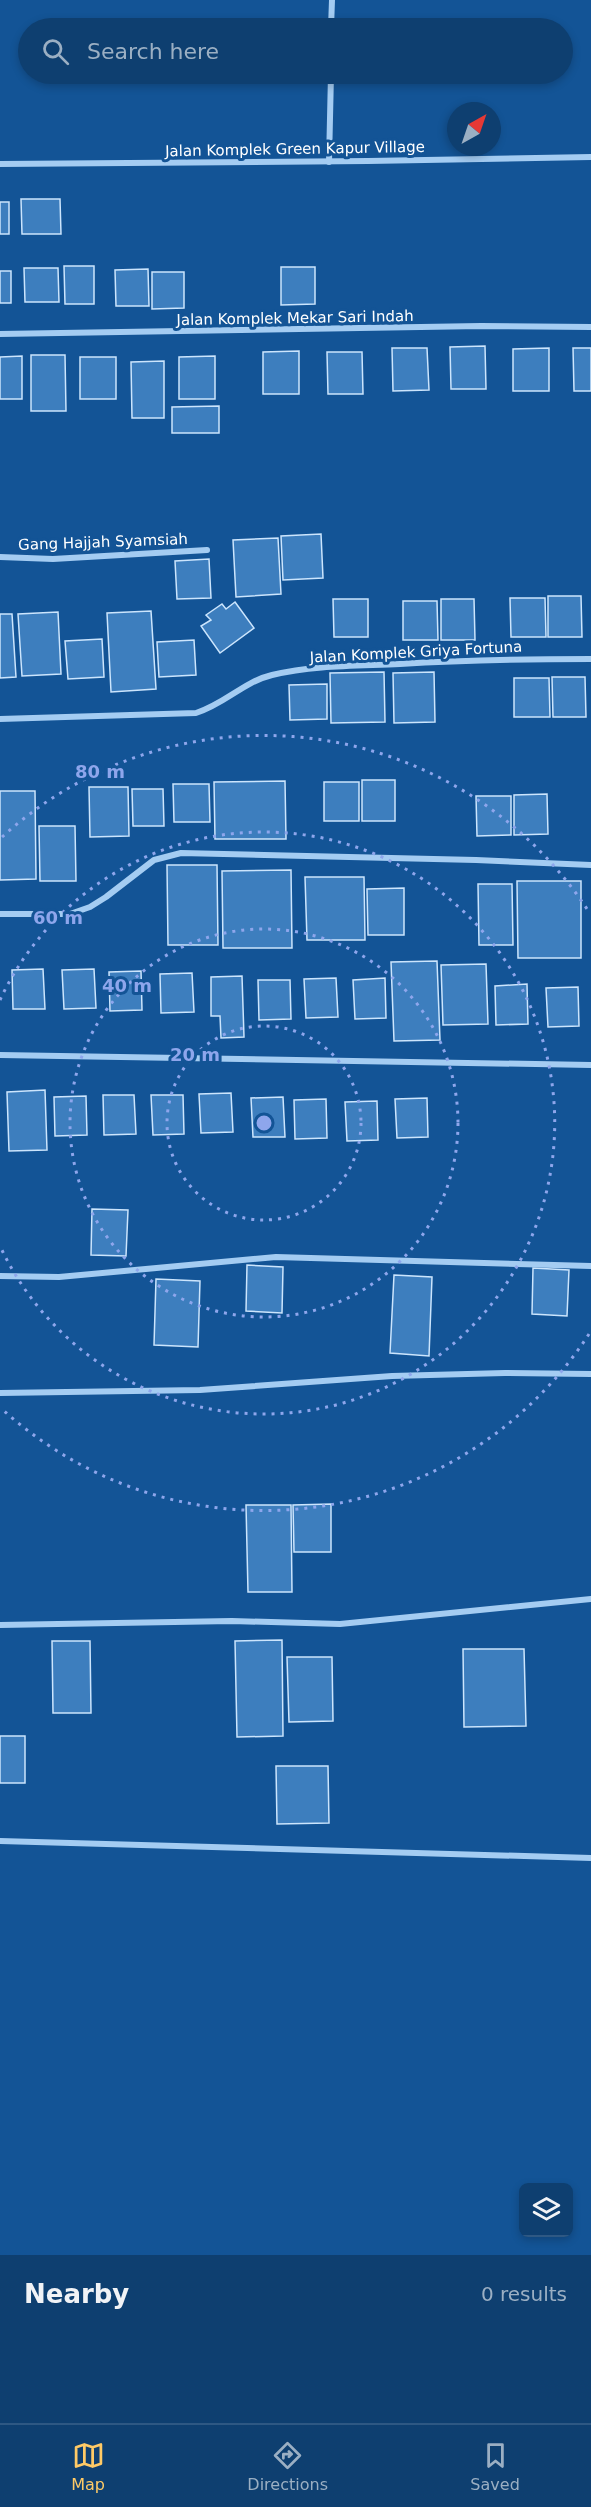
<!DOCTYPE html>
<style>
:root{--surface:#0e3f70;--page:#1c4a78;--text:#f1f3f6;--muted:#9bafc3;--line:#2e5883;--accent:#ffca66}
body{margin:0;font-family:"DejaVu Sans",sans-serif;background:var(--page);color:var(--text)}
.controls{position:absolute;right:18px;bottom:18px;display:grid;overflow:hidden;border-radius:9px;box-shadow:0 3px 9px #0003}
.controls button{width:54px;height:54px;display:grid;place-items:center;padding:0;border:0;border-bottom:2px solid var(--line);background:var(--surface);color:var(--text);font:30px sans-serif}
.compass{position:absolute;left:447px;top:102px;width:54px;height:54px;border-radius:50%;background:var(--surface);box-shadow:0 3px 9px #0003;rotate:40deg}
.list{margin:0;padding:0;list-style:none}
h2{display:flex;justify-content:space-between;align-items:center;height:78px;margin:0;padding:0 24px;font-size:26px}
h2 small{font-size:20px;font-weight:400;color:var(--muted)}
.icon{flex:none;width:33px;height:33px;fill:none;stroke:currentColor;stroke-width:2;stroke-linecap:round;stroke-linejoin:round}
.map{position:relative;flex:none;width:591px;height:2255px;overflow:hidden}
.search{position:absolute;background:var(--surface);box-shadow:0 3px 9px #0003;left:18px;right:18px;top:18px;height:66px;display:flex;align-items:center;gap:15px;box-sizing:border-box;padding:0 21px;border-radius:33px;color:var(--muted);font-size:22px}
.sheet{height:168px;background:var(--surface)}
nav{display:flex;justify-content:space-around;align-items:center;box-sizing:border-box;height:84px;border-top:2px solid var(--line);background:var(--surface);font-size:16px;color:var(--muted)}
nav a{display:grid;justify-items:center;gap:3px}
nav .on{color:var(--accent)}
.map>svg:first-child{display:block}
</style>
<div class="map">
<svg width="591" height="2255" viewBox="0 0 591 2255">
<rect width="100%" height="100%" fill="#135496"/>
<g fill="#3d7ebe" stroke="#cce5fd" stroke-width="1.5">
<path d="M21,199h39l1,35h-39z"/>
<rect x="0" y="202" width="9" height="32"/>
<path d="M64,266h30v38h-29z"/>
<path d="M281,267h34v37l-34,1z"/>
<path d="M24,268h34l1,34h-34z"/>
<path d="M148,269l1,37h-33l-1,-36z"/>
<rect x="0" y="271" width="11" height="32"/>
<path d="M152,272h32v36l-32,1z"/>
<path d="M485,346l1,43h-35l-1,-42z"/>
<path d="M392,348h35l2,42 -36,1z"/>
<path d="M549,348v43h-36v-42z"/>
<path d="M573,348h18v43h-17z"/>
<path d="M299,351v43h-36v-42z"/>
<path d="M327,352h35l1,42h-35z"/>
<path d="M31,355h34l1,56h-35z"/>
<path d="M22,356v43h-22v-42z"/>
<path d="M215,356v43h-36v-42z"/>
<rect x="80" y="357" width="36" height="42"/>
<path d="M164,361v57h-32l-1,-56z"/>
<path d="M219,406v27h-47v-26z"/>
<path d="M321,534l2,44 -40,2 -2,-44z"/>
<path d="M278,538l3,56 -45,3 -3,-57z"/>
<path d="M209,559l2,39 -34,1 -2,-38z"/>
<path d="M548,596h33l1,41h-34z"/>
<path d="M510,598h35l1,39h-35z"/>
<path d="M333,599h35v38h-34z"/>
<path d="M441,599h33l1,41h-34z"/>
<path d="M403,601h34l1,39h-35z"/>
<path d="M235,602l19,26 -34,25 -19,-27 10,-6 -5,-5 16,-11 4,5z"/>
<path d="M151,611l5,78 -45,3 -4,-79z"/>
<path d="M58,612l3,62 -39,2 -4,-62z"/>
<path d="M0,614h12l4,63 -16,1z"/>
<path d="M102,639l2,38 -36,2 -3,-38z"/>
<path d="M194,640l2,35 -37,2 -2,-35z"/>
<path d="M384,672l1,50 -54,1 -1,-50z"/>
<path d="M434,672l1,50 -41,1 -1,-50z"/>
<path d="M552,677h33l1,40h-33z"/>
<path d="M514,678h35l1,39h-36z"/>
<path d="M327,684v35l-37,1 -1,-35z"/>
<rect x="362" y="780" width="33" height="41"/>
<path d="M285,781l1,58h-71l-1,-57z"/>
<rect x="324" y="782" width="35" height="39"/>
<path d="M173,784h36l1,38h-36z"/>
<path d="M89,787h39l1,49 -39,1z"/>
<path d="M132,789h31l1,37h-31z"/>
<path d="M0,791h35l1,88 -36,1z"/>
<path d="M547,794l1,40 -34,1v-40z"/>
<path d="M476,796h35v39l-34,1z"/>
<path d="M39,826h36l1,55h-36z"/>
<path d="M167,865h50l1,80h-50z"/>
<path d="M291,870l1,78h-69l-1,-77z"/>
<path d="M305,877h59l1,63h-58z"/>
<path d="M517,881h64v77h-63z"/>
<path d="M478,884h34l1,61h-34z"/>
<path d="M404,888v47h-36l-1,-46z"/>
<path d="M437,961l3,79 -46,1 -3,-79z"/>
<path d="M486,964l2,60 -45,1 -2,-60z"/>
<path d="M43,969l2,40h-32l-1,-39z"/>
<path d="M94,969l2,39 -32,1 -2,-39z"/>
<path d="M141,971l1,39 -32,1 -1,-39z"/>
<path d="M192,973l2,39 -33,1 -1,-39z"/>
<path d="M242,976l2,61 -23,1 -1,-22h-9v-39z"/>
<path d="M336,978l2,39 -32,1 -2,-39z"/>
<path d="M385,978l1,40 -31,1 -2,-39z"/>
<path d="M258,980h32l1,39 -32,1z"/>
<path d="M527,984l1,40 -32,1 -1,-39z"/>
<path d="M578,987l1,39 -31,1 -2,-39z"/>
<path d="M45,1090l2,60 -38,1 -2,-59z"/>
<path d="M231,1093l2,39 -32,1 -2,-39z"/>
<path d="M103,1095h31l2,39 -32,1z"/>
<path d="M151,1095h32l1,39 -31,1z"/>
<path d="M86,1096l1,39 -32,1 -1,-39z"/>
<path d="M283,1097l2,40h-32l-2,-39z"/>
<path d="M427,1098l1,39 -31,1 -2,-39z"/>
<path d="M326,1099l1,39 -32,1 -1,-39z"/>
<path d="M377,1101l1,39 -31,1 -2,-39z"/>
<path d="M92,1209l36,1 -2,46 -35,-1z"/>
<path d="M247,1265l36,2 -1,46 -36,-2z"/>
<path d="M533,1268l36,2 -2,46 -35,-2z"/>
<path d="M394,1275l38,2 -3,79 -39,-3z"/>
<path d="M156,1279l44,2 -2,66 -44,-2z"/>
<path d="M331,1504v48h-37l-1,-47z"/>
<path d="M246,1505h45l1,87h-44z"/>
<path d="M282,1640l1,96 -46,1 -2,-96z"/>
<path d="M52,1641h38l1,72h-38z"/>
<path d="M463,1649h61l2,77 -62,1z"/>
<path d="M287,1657h45l1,64 -44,1z"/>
<rect x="0" y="1736" width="25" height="47"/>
<path d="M276,1766h52l1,57 -52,1z"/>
</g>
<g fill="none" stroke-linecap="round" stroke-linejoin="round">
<g stroke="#a4ccf2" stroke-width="6">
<path d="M331,28l1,-28"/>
<path d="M329,162l2,-88"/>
<path d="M0,164l368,-3 223,-4"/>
<path d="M0,334l481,-8 110,1"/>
<path d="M0,557l53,2 154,-9"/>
<path d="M0,719l196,-6c29,-9 47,-31 76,-38 42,-10 85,-9 128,-11 63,-4 127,-5 191,-5"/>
<path d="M0,914h70l20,-7 16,-10 48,-37 27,-7 295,7 115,5"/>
<path d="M0,1055l591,10"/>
<path d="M0,1276l59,1 217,-20 315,9"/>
<path d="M0,1393l200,-3 192,-14 113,-3 86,1"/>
<path d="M0,1625l232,-4 108,3 251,-25"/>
<path d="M0,1841l591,17"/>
</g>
</g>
<g fill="none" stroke="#8ea6ec" stroke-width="3" stroke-dasharray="3 6">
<circle cx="264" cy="1123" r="97"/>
<circle cx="264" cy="1123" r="194"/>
<path d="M0 1000A291 291 0 1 1 0 1246"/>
<path d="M589 1334A388 388 0 0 1 2 1409M2 837A388 388 0 0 1 589 912"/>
</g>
<g text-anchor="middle" stroke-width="6" stroke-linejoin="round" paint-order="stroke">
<g font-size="15" fill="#fff" stroke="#135496">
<text transform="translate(295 149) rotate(-1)" y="5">Jalan Komplek Green Kapur Village</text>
<text transform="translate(295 318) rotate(-1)" y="5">Jalan Komplek Mekar Sari Indah</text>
<text transform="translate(103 542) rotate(-2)" y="5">Gang Hajjah Syamsiah</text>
<text transform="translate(416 652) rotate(-3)" y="5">Jalan Komplek Griya Fortuna</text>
</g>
</g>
<circle cx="264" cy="1123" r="9" fill="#8ea6ec" stroke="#135496" stroke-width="3"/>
<g font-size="18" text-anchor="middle" font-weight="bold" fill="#8ea6ec" stroke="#135496" stroke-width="6" stroke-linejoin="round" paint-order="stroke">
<text x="100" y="778">80 m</text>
<text x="58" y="924">60 m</text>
<text x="127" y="992">40 m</text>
<text x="195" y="1061">20 m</text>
</g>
</svg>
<div class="controls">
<button><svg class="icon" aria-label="layers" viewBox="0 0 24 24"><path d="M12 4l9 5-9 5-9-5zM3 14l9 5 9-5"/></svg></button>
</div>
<svg class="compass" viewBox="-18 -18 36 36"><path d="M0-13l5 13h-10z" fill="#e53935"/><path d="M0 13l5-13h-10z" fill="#9bafc3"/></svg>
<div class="search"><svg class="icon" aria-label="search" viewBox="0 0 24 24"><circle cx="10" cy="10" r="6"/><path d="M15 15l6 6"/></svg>Search here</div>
</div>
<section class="sheet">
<h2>Nearby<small>0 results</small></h2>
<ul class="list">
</ul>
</section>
<nav>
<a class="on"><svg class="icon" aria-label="map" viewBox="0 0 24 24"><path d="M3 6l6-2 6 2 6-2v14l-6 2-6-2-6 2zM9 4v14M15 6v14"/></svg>Map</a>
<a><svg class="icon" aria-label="directions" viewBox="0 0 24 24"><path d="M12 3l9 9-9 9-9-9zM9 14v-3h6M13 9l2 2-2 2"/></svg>Directions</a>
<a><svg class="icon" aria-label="saved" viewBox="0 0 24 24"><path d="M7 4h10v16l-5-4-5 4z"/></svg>Saved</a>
</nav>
